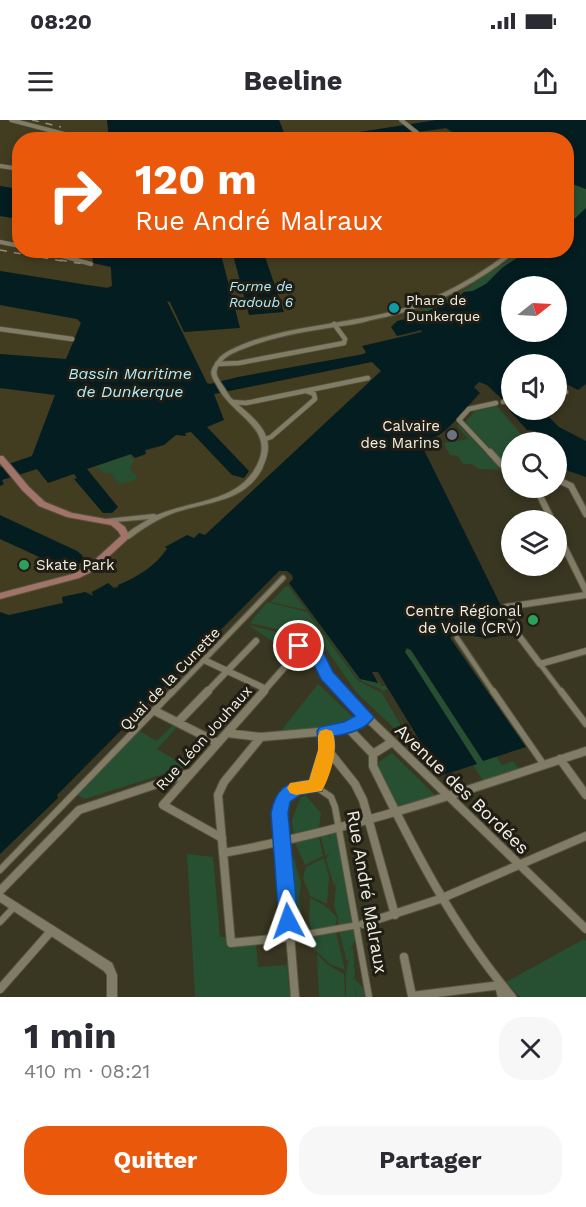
<!DOCTYPE html>
<html lang="fr">
<head>
<meta charset="utf-8">
<style>
	:root { --surface:#fff; --page:#f7f7f7; --text:#2b2b33; --muted:#7c7c81; --accent:#ea580c }
	body { margin:0; font-family:"Work Sans",sans-serif; background:var(--page); color:var(--text); height:100vh; display:flex; flex-direction:column; font-size:22px; white-space:nowrap }
	* { box-sizing:border-box; margin:0 }
	p { font-size:20px; color:var(--muted) }
	.icon { flex:none; width:33px; height:33px; fill:none; stroke:currentColor; stroke-width:2; stroke-linecap:round; stroke-linejoin:round }
	.map { position:relative; height:877px; overflow:hidden }
	.sheet { display:flex; flex-direction:column; background:var(--surface); flex:1 }
	.sheet>* { flex:none }
	.top-card { position:absolute; left:12px; top:12px; width:562px; height:126px; border-radius:24px; box-shadow:0 3px 9px #0003; background:#ea580c; color:#fff; overflow:hidden }
	.needle { width:39px; rotate:72deg }
	.controls { position:absolute; left:501px; top:156px; display:grid; gap:12px }
	.controls a { display:grid; place-items:center; width:66px; height:66px; border-radius:50%; background:var(--surface); box-shadow:0 3px 9px #0003; font-size:30px }
	.pin { position:absolute; display:grid; place-items:center; width:51px; height:51px; color:#fff; margin:-26px; border:3px solid #fff; border-radius:50%; box-shadow:0 2px 6px #0007 }
	.me { position:absolute; width:66px; margin:-33px; rotate:356deg; stroke-linejoin:round; filter:drop-shadow(0 0 4px #0008) }
	.turn { display:flex; align-items:center; gap:21px; height:126px; padding:0 24px; font-size:27px }
	.turn .icon { width:78px; height:78px; stroke-width:2.5 }
	.turn b { display:block; font-size:42px; line-height:51px }
	.round { display:grid; place-items:center; flex:none; width:63px; height:63px; border-radius:24px; background:var(--page) }
	.summary { display:flex; align-items:center; justify-content:space-between; height:102px; padding:0 24px }
	h1 { font-size:36px; font-weight:700; line-height:45px }
	.action { display:flex; gap:12px; margin-top:auto; padding:12px 24px }
	.action a { flex:1; height:69px; border-radius:24px; background:var(--accent); color:#fff; font-size:24px; font-weight:700; line-height:69px; text-align:center }
	.action a+a { background:var(--page); color:var(--text) }
	.status { display:flex; justify-content:space-between; align-items:center; height:42px; padding:0 30px; background:var(--surface); direction:ltr }
	.status svg { height:16px; fill:currentColor }
	header { display:flex; justify-content:space-between; align-items:center; height:78px; padding:0 24px; background:var(--surface); font-size:27px; font-weight:700 }
	.map>svg:first-child { display:block }
	.built { fill:#423d21 }
	.green { fill:#275032 }
	.water { fill:#041d21; fill-rule:evenodd }
	.lines { fill:none; stroke-linecap:round; stroke-linejoin:round }
	.pedestrian-far1-casing { stroke:#575341; stroke-width:7 }
	.pedestrian-casing { stroke:#575341; stroke-width:8 }
	.minor-far3-casing { stroke:#575341; stroke-width:5 }
	.minor-far2-casing { stroke:#575341; stroke-width:6 }
	.minor-far1-casing { stroke:#575341; stroke-width:8 }
	.minor-casing { stroke:#575341; stroke-width:10 }
	.tertiary-casing { stroke:#575341; stroke-width:2 }
	.secondary-casing { stroke:#575341; stroke-width:2 }
	.pedestrian-far1 { stroke:#807c65; stroke-width:4.5 }
	.pedestrian { stroke:#807c65; stroke-width:6 }
	.minor-far3 { stroke:#807c65; stroke-width:4 }
	.minor-far2 { stroke:#807c65; stroke-width:4.5 }
	.minor-far1 { stroke:#807c65; stroke-width:6 }
	.minor { stroke:#807c65; stroke-width:8 }
	.tertiary { fill:#807c65; fill-rule:evenodd }
	.secondary { fill:#a27368; fill-rule:evenodd }
	.rail { stroke:#918e7e; stroke-width:1.5; stroke-dasharray:7 7; stroke-linecap:butt }
	.route { fill:#1a73e8; stroke:#114b97; stroke-width:1.5 }
	.slow { fill:#f59e0b }
	.culture-dot { fill:#0f9aa8; stroke:#1f1d14; stroke-width:2 }
	.worship-dot { fill:#6b7280; stroke:#1f1d14; stroke-width:2 }
	.leisure-dot { fill:#2e9e5b; stroke:#1f1d14; stroke-width:2 }
	.labels { text-anchor:middle; stroke-width:6; stroke-linejoin:round; paint-order:stroke }
	.far-water-label { font-size:14px; font-style:italic; fill:#b0effa; stroke:#1f1d14 }
	.far-poi-label { font-size:14px; fill:#f0eee2; stroke:#1f1d14; text-anchor:start }
	.poi-label { font-size:15px; fill:#f0eee2; stroke:#1f1d14; text-anchor:end }
	.street-label { font-size:15px; fill:#f0eee2; stroke:#1f1d14 }
	.water-label { font-size:16px; font-style:italic; fill:#b0effa; stroke:#1f1d14 }
	.near-street-label { font-size:18px; fill:#f0eee2; stroke:#1f1d14 }
</style>
</head>
<body>
<div class="status"><b>08:20</b><svg viewBox="0 0 49 12"><path d="M0 12V9h3v3zM5 12V6h3v6zM10 12V3h3v9zM15 12V0h3v12zM26 1h20v11H26zM47 4h2v5h-2z"/></svg></div>
<header><svg class="icon" aria-label="menu" viewBox="0 0 24 24"><path d="M4 6h16M4 12h16M4 18h16"/></svg>Beeline<svg class="icon" aria-label="share" viewBox="0 0 24 24"><path d="M12 15V3M7 8l5-5 5 5M5 13v7h14v-7"/></svg></header>
<div class="map">
<svg width="586" height="877" viewBox="0 0 586 877">
	<rect width="100%" height="100%" fill="#393621"/>
	<path class="built" d="M 0,0 L 107,0 L 109,19 L 20,20 L 19,69 L 0,66 Z
		M 279,0 L 436,0 L 438,1 L 309,19 L 290,20 L 285,15 Z
		M 446,8 L 462,19 L 368,20 L 443,9 Z
		M 0,96 L 19,99 L 20,130 L 92,131 L 93,143 L 110,147 L 112,167 L 80,165 L 0,151 Z
		M 220,131 L 527,131 L 457,179 L 414,197 L 402,200 L 397,216 L 423,212 L 363,226 L 366,233 L 361,234 L 368,242 L 374,242 L 381,250 L 380,253 L 205,415 L 167,428 L 157,443 L 119,466 L 62,477 L 63,482 L 8,496 L 0,492 L 0,366 L 4,364 L 1,360 L 37,349 L 144,332 L 164,325 L 170,317 L 178,314 L 183,316 L 190,312 L 214,274 L 219,273 L 214,263 L 207,264 L 166,180 L 170,181 L 184,212 L 240,207 Z
		M 0,185 L 77,199 L 81,202 L 68,238 L 61,240 L 0,234 Z
		M 0,268 L 55,275 L 32,336 L 0,347 Z"/>
	<path class="green" d="M 567,62 L 586,69 L 586,88 L 568,106 L 567,98 L 572,94 L 569,92 L 575,91 L 567,84 Z
		M 522,131 L 527,131 L 502,148 L 486,164 L 472,171 L 464,172 L 457,179 L 427,192 L 422,188 L 462,172 Z
		M 497,286 L 521,314 L 514,318 L 517,322 L 512,322 L 511,347 L 502,341 L 465,302 L 475,291 Z
		M 456,305 L 459,305 L 500,348 L 511,352 L 511,356 L 506,356 L 501,350 L 479,349 L 472,344 L 463,344 L 458,336 L 450,335 L 444,323 L 468,319 Z
		M 129,335 L 134,341 L 130,348 L 138,359 L 119,364 L 110,352 L 103,354 L 99,348 L 94,347 Z
		M 289,463 L 378,563 L 375,557 L 382,566 L 385,566 L 387,569 L 384,571 L 420,630 L 424,631 L 433,644 C 407,630 402,591 383,571 C 376,565 365,565 358,558 Z
		M 285,467 L 289,467 L 306,490 L 271,482 Z
		M 267,482 L 307,492 L 358,561 L 382,573 L 413,626 L 357,573 L 321,522 L 306,516 L 250,503 Z
		M 248,505 L 297,517 L 298,517 L 284,529 Z
		M 409,528 L 468,618 L 482,615 L 502,645 L 513,641 L 519,649 L 483,661 L 473,645 L 464,648 L 405,532 Z
		M 318,564 L 354,598 L 341,606 L 280,612 Z
		M 173,605 L 177,607 L 157,629 L 181,643 L 182,641 L 188,644 L 186,647 L 85,679 L 77,675 L 139,611 L 157,621 Z
		M 392,633 L 435,675 L 398,687 L 377,643 Z
		M 306,676 L 321,693 L 318,714 L 294,719 L 292,700 L 300,678 L 299,687 L 301,677 Z
		M 336,713 L 352,805 L 338,807 L 338,798 L 334,786 L 337,755 L 335,768 L 326,740 L 330,731 L 326,737 L 321,717 L 329,715 L 331,724 L 330,715 Z
		M 319,717 L 323,736 L 305,745 L 295,723 Z
		M 187,734 L 213,737 L 220,817 L 226,817 L 227,825 L 256,825 L 258,847 L 287,845 L 290,877 L 195,877 Z
		M 294,738 L 301,763 L 299,778 L 302,791 L 294,796 L 289,740 Z
		M 324,738 L 329,757 L 327,784 L 310,776 L 303,758 L 306,747 Z
		M 310,778 C 321,783 329,787 337,798 L 335,807 L 312,811 L 309,802 Z
		M 353,809 L 355,820 L 349,833 L 353,827 L 355,857 L 353,857 L 364,869 L 365,877 L 357,877 L 354,861 L 356,877 L 346,877 L 346,853 L 349,838 L 347,842 L 339,811 Z
		M 336,812 L 345,850 L 330,844 L 313,828 L 313,815 Z
		M 584,819 L 586,821 L 586,877 L 520,877 L 506,862 Z
		M 317,834 L 328,845 L 344,854 L 345,877 L 319,877 Z"/>
	<path class="water" d="M 107,0 L 279,0 L 285,15 L 290,19 L 109,19 Z
		M 436,0 L 586,0 L 586,69 L 567,62 L 567,20 L 462,19 L 446,8 L 368,19 L 309,20 Z
		M 0,66 L 19,69 L 19,99 L 0,96 Z
		M 586,88 L 586,264 L 578,270 L 557,259 L 557,250 L 559,247 L 557,247 L 556,244 L 512,244 L 511,250 L 506,251 L 511,255 L 511,279 L 504,281 L 487,265 L 479,262 L 474,267 L 480,273 C 469,284 448,313 433,318 L 434,320 L 424,319 L 420,322 L 515,514 L 486,518 L 454,513 L 450,518 L 526,627 L 483,641 L 411,530 L 406,528 L 405,532 L 412,542 L 477,644 L 443,655 L 437,649 L 378,552 L 372,552 L 378,563 L 360,559 L 289,463 L 293,459 L 292,455 L 287,451 L 279,451 L 57,675 L 58,678 L 0,734 L 0,492 L 9,495 L 63,483 L 62,477 L 85,472 L 93,476 L 92,472 L 108,463 L 114,468 L 118,467 L 118,465 C 138,457 155,446 167,429 L 165,427 L 187,415 L 194,418 L 199,413 L 205,415 L 381,251 L 372,242 L 214,274 L 224,300 L 207,307 L 249,351 L 244,358 L 232,355 L 191,312 L 185,313 L 186,316 L 176,315 L 164,325 L 145,330 L 146,334 L 135,338 L 131,334 L 87,349 L 118,387 L 112,393 L 103,393 L 74,359 L 77,358 L 74,354 L 48,363 L 37,349 L 2,360 L 4,364 L 0,366 L 0,347 L 32,336 L 55,275 L 0,268 L 0,234 L 66,239 L 81,203 L 77,199 L 0,185 L 0,151 L 107,168 L 112,166 L 111,147 L 93,143 L 92,131 L 220,131 L 240,208 L 184,212 L 170,182 L 167,181 L 207,263 L 210,264 L 238,257 L 364,234 L 366,232 L 362,226 L 422,212 L 421,210 L 397,216 L 391,207 L 397,201 L 414,197 L 456,179 L 464,172 L 473,171 L 486,164 L 502,148 L 527,131 L 567,130 L 567,106 ZM 512,166 L 556,166 L 556,212 L 512,212 Z
		M 232,131 L 263,131 L 284,192 L 249,195 Z
		M 511,281 L 512,290 L 542,290 L 559,307 L 586,321 L 586,357 L 557,347 L 556,322 L 536,322 L 544,319 L 535,311 L 527,310 L 509,290 L 511,289 L 505,282 Z
		M 0,395 L 77,431 L 82,435 L 84,440 L 74,448 L 63,448 L 0,419 Z"/>
	<g class="lines">
		<g class="pedestrian-far1-casing">
			<path id="pedestrian-far1" d="M 457,518 L 494,573
				M 540,544 L 562,573
				M 172,573 L 283,458"/>
		</g>
		<g class="pedestrian-casing">
			<path id="pedestrian" d="M 493,571 L 544,645
				M 561,571 L 586,604
				M 316,667 L 331,677 L 335,687 L 369,877
				M 0,750 L 173,571
				M 0,802 L 15,786
				M 290,817 L 358,805"/>
		</g>
		<g class="minor-far3-casing">
			<path id="minor-far3" d="M 11,0 L 87,20
				M 401,0 L 426,20
				M 0,46 L 20,49
				M 0,122 L 20,126
				M 41,130 L 91,144"/>
		</g>
		<g class="minor-far2-casing">
			<path id="minor-far2" d="M 0,209 L 72,219
				M 217,244 L 239,243 L 344,223 L 345,219 L 334,204
				M 556,272 L 566,272
				M 232,282 L 246,283 L 368,258
				M 503,282 L 512,280
				M 263,320 L 271,317 L 315,279 L 314,274 L 306,271
				M 491,334 L 459,300 L 469,289 L 496,283"/>
		</g>
		<g class="minor-far1-casing">
			<path id="minor-far1" d="M 490,332 L 501,344 L 512,350
				M 556,359 L 571,366 L 586,394
				M 536,368 L 552,400
				M 556,410 L 586,471
				M 586,475 L 506,487 L 519,516 L 540,544 L 586,531
				M 204,540 L 266,569
				M 291,541 L 307,538 L 320,546
				M 206,573 L 256,521
				M 262,573 L 290,541 L 298,527 L 308,524 L 313,527 L 321,547 L 342,573"/>
		</g>
		<g class="minor-casing">
			<path id="minor" d="M 340,571 L 586,809
				M 155,591 L 218,623
				M 178,602 L 208,571
				M 348,608 L 373,634
				M 227,613 L 261,617 L 341,610 L 366,597
				M 261,617 L 224,662 L 218,675 L 231,823 L 290,817
				M 327,629 L 355,664 L 363,680 L 395,795
				M 373,634 L 373,646 C 413,728 453,807 512,877
				M 373,634 L 392,622
				M 560,639 L 586,675
				M 222,718 L 163,685 L 264,571
				M 223,733 C 348,711 466,671 586,631
				M 0,771 L 79,690 L 190,653
				M 363,804 L 440,779 L 586,716
				M 404,837 L 412,876 L 501,865
				M 499,866 L 502,877
				M 0,869 L 52,810
				M 295,877 L 280,689 C 285,671 298,665 316,667 L 327,630 L 325,611"/>
		</g>
		<g class="tertiary-casing">
			<path id="tertiary" d="M 512,130 L 518,130 C 486,157 448,179 407,191 C 393,196 378,198 364,202 C 352,205 339,206 328,208 C 301,212 274,217 248,227 C 240,230 231,233 224,239 C 222,241 217,247 217,250 C 215,255 219,259 221,263 C 225,268 227,273 231,278 C 245,292 268,305 268,327 C 268,335 265,342 262,349 C 245,382 207,382 176,392 C 159,398 143,408 129,419 L 126,419 L 122,417 L 134,408 L 149,399 L 103,403 L 102,401 L 106,399 L 154,394 L 157,395 C 192,380 240,383 258,343 C 272,312 242,299 226,279 C 222,275 219,269 216,264 C 211,256 209,252 215,244 C 215,243 220,237 220,237 C 228,230 239,226 249,222 C 291,207 338,204 382,194 C 430,184 473,160 512,130 Z
				M 0,772 L 112,843 L 117,855 L 117,877 L 107,877 L 107,855 L 104,851 L 0,782 Z"/>
		</g>
		<g class="secondary-casing">
			<path id="secondary" d="M 0,336 L 3,336 L 29,367 L 45,382 L 72,393 L 117,401 L 125,407 L 130,417 L 93,451 L 79,458 L 0,479 L 0,473 L 73,454 L 87,447 L 121,416 L 118,411 L 111,405 L 67,397 L 39,386 L 23,371 L 0,343 Z"/>
		</g>
		<use href="#pedestrian-far1" class="pedestrian-far1"/>
		<use href="#pedestrian" class="pedestrian"/>
		<use href="#minor-far3" class="minor-far3"/>
		<use href="#minor-far2" class="minor-far2"/>
		<use href="#minor-far1" class="minor-far1"/>
		<use href="#minor" class="minor"/>
		<use href="#tertiary" class="tertiary"/>
		<use href="#secondary" class="secondary"/>
		<path class="rail" d="M 32,0 L 61,7
			M 0,130 L 68,142
			M 60,140 L 83,144"/>
	</g>
	<path class="route" d="M 307,518 L 318,522 L 333,552 L 374,597 C 366,610 348,614 334,616 L 335,628 L 322,671 L 300,675 L 290,682 L 288,693 L 298,801 L 295,807 L 288,809 L 282,807 L 279,801 L 271,693 C 276,669 285,662 309,660 L 319,628 L 317,611 L 320,607 L 344,602 L 355,596 L 321,559 L 307,530 L 294,530 L 292,526 L 294,522 Z"/>
	<path class="slow" d="M 326,609 L 332,611 C 340,627 330,656 322,671 L 296,675 L 290,673 L 287,668 L 290,663 L 309,660 L 318,630 L 318,616 L 320,611 Z"/>
	<circle class="culture-dot" cx="394" cy="188" r="6"/>
	<circle class="worship-dot" cx="452" cy="315" r="6"/>
	<g class="leisure-dot">
		<circle cx="24" cy="445" r="6"/>
		<circle cx="533" cy="500" r="6"/>
	</g>
	<g class="labels">
		<g class="far-water-label">
			<text x="261" y="171">Forme de<tspan x="261" dy="16">Radoub 6</tspan></text>
		</g>
		<g class="far-poi-label">
			<text x="406" y="185">Phare de<tspan x="406" dy="16">Dunkerque</tspan></text>
		</g>
		<g class="poi-label">
			<text x="440" y="311">Calvaire<tspan x="440" dy="17">des Marins</tspan></text>
			<text x="36" y="450" text-anchor="start">Skate Park</text>
			<text x="521" y="496">Centre Régional<tspan x="521" dy="17">de Voile (CRV)</tspan></text>
		</g>
		<g class="street-label">
			<text transform="translate(170 559) rotate(-46)" y="5">Quai de la Cunette</text>
			<text transform="translate(204 618) rotate(-48)" y="5">Rue Léon Jouhaux</text>
		</g>
		<g class="water-label">
			<text x="130" y="259">Bassin Maritime<tspan x="130" dy="18">de Dunkerque</tspan></text>
		</g>
		<g class="near-street-label">
			<text transform="translate(462 669) rotate(44)" y="6">Avenue des Bordées</text>
			<text transform="translate(367 772) rotate(80)" y="6">Rue André Malraux</text>
		</g>
	</g>
</svg>
<div class="controls">
<a><svg class="needle" viewBox="-14 -14 28 28"><path d="M0-13l5 13h-10z" fill="#e53935"/><path d="M0 13l5-13h-10z" fill="#7c7c81"/></svg></a>
<a><svg class="icon" aria-label="sound" viewBox="0 0 24 24"><path d="M4 9h4l5-4v14l-5-4H4zM17 9q2 3 0 6"/></svg></a>
<a><svg class="icon" aria-label="search" viewBox="0 0 24 24"><circle cx="10" cy="10" r="6"/><path d="M15 15l6 6"/></svg></a>
<a><svg class="icon" aria-label="layers" viewBox="0 0 24 24"><path d="M12 4l9 5-9 5-9-5zM3 14l9 5 9-5"/></svg></a>
</div>
<div class="pin" style="left:299px;top:526px;background:#d93025"><svg class="icon" aria-label="arrive" viewBox="0 0 24 24"><path d="M6 21V4h12l-3 4 3 4H6"/></svg></div>
<svg class="me" style="left:288px;top:801px" viewBox="-20 -20 40 40"><path d="M0-17L14 15 0 8-14 15z" fill="#1a73e8" stroke="#fff" stroke-width="4"/></svg>
<div class="top-card">
<div class="turn"><svg class="icon" aria-label="right" viewBox="0 0 24 24"><path d="M7 20v-9h11M14 6l5 5-5 5"/></svg><div><b>120 m</b>Rue André Malraux</div></div>
</div>
</div>
<section class="sheet">
<div class="summary"><div><h1>1 min</h1><p>410 m · 08:21</p></div><a class="round"><svg class="icon" aria-label="close" viewBox="0 0 24 24"><path d="M6 6l12 12M18 6L6 18"/></svg></a></div>
<div class="action"><a>Quitter</a><a>Partager</a></div>
</section>
</body>
</html>
